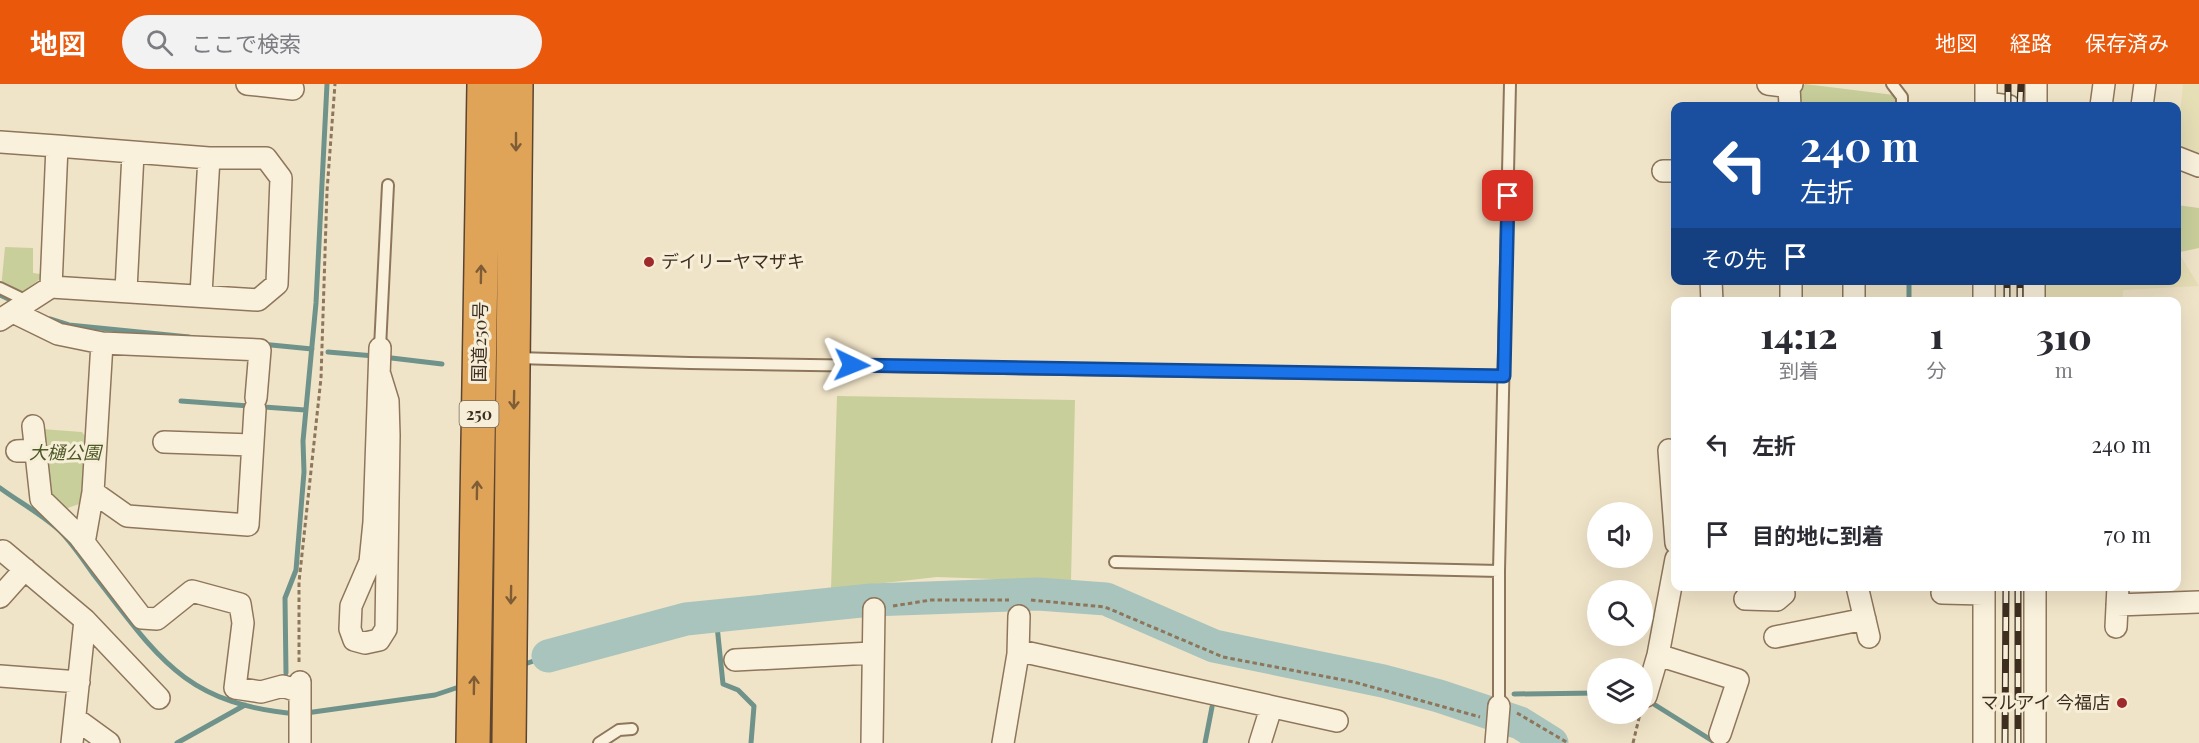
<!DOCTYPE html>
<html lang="ja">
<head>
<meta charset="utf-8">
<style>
	:root { --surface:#fff; --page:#f2f2f3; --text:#2b2b33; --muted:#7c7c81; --accent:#ea580c }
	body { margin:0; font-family:"Playfair Display","Noto Sans JP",serif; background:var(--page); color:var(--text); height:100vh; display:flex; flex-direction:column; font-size:22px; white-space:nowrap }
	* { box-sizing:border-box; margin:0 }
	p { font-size:20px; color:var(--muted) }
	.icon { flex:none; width:33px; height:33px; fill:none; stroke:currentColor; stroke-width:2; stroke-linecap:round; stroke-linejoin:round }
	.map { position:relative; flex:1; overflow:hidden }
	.panel { position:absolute; left:1671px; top:213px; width:510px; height:294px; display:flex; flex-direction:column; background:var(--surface); border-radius:12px; box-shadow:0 6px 24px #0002 }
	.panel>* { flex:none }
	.banner { position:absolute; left:1671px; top:18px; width:510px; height:183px; border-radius:12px; box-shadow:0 6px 24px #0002; background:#1a4fa0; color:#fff; overflow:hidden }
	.fabs { position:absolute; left:1587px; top:418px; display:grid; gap:12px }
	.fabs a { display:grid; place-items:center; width:66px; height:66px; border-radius:50%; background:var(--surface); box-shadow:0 6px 24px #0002; font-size:30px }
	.pin { position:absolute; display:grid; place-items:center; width:51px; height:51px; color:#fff; margin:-26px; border-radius:12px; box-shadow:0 3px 9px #0006 }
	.me { position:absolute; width:66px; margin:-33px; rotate:92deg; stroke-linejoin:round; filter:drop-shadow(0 0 4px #0008) }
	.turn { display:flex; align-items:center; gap:21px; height:126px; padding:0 30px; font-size:27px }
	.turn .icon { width:78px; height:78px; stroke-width:2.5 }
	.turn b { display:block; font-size:42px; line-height:51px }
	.then { display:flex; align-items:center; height:57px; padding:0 30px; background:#0003; gap:12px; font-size:22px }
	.eta { display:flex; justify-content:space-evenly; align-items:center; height:102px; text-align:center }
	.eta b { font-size:36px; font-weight:800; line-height:42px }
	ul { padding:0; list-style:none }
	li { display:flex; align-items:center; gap:18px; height:90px; padding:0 30px }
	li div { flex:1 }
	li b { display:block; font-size:22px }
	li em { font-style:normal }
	header { display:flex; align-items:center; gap:36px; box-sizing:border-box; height:84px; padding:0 30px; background:var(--accent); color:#fff }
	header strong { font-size:28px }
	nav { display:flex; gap:33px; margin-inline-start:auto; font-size:21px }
	.search { width:420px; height:54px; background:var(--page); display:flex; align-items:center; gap:15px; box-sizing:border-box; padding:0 21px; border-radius:33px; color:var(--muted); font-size:22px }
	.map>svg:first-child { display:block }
	.farmland { fill:#e6deb5 }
	.green { fill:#c9cf9b }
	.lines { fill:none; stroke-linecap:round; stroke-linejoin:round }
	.stream { stroke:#6f938a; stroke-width:5 }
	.river { stroke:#a9c4bc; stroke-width:33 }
	.lane-casing { stroke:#8d765c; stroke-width:14 }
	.street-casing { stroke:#8d765c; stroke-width:24 }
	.highway-casing { stroke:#5b4430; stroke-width:36 }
	.path { stroke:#8d765c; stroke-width:3; stroke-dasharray:4.5 3; stroke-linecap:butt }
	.lane { stroke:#faf1dc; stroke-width:10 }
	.street { stroke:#faf1dc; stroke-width:21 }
	.highway { stroke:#e0a458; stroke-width:33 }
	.rail-casing { stroke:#3d2e20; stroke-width:7 }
	.rail { stroke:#f7eed8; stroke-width:4.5; stroke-dasharray:14; stroke-linecap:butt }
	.oneway { stroke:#7e5d36 }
	.route-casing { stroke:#114b97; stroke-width:15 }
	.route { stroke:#1a73e8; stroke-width:10 }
	.poi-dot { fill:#9e2a2b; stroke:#f7eed8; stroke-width:2 }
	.labels { text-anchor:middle; stroke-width:6; stroke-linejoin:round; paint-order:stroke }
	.shield { fill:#f7eed8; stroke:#756857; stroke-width:1.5 }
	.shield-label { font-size:16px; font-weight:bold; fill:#3d2e20 }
	.poi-label { font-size:18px; fill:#3d2e20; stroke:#f7eed8; text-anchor:start }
	.street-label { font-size:18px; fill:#3d2e20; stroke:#f7eed8 }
	.park-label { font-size:18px; font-style:italic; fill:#4d5a26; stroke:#f7eed8 }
</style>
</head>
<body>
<header>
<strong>地図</strong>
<div class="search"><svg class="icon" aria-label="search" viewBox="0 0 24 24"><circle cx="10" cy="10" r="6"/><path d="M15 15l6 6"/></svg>ここで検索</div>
<nav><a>地図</a><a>経路</a><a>保存済み</a></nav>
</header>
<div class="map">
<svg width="2199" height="659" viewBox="0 0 2199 659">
	<rect width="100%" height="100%" fill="#f0e4c8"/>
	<path class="farmland" d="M 2183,0 L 2199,0 L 2199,69 L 2177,61 Z
		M 2177,166 L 2199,202 L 2123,206 L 2123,217 L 2043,218 L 2043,197 L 2176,196 Z"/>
	<path class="green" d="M 1805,0 L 1894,11 L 1899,22 L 1799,22 L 1798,6 Z
		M 2177,121 L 2199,124 L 2199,164 L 2180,168 L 2177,163 Z
		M 5,163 L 33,164 L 33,189 L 40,190 L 40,195 L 16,213 L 1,205 Z
		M 837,312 L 1075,316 L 1071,498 L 937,493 L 831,505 Z
		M 42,345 L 82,348 L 87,355 L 82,419 L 62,426 L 48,414 Z"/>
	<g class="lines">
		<path class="stream" d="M 1909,196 L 1909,218
			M 0,211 L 17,219
			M 50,235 L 69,241 L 189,253
			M 261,260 L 312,265
			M 328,268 L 374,272
			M 383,273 L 442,280
			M 181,317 L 305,326
			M 0,404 C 19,418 43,431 60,447 C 73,460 83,476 94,491 C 158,573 184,620 297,630
			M 716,532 L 723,600 L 738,606 L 754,622 L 751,659
			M 522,581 L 548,572
			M 286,589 L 285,514 L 296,486 L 304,388 L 303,357 L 316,219 L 327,0
			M 1514,610 L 1598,609
			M 1652,619 L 1716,659
			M 306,629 L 435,611 L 462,602
			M 177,659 L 245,621
			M 1205,659 L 1212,623"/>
		<path class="river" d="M 548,572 L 686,535 L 871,516 L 1038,510 L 1106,515 L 1214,562 L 1383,597 L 1439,612 L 1520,639 L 1552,659"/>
		<g class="lane-casing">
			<path id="lane" d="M 1892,0 L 1902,13 L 1902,22
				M 0,204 L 27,217
				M 380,264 L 388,101
				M 517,274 L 690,279 L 1504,292
				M 1115,478 L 1499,487
				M 1499,622 L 1499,487 L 1510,0
				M 599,659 L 619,646 L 632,645"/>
		</g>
		<g class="street-casing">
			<path id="street" d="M 247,0 L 293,5
				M 1768,0 L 1789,3
				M 1986,0 L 1986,22
				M 2036,0 L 2036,22
				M 1986,19 L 2009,22
				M 1790,22 L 1789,3 L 1792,0
				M 2101,22 L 2104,0
				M 2142,22 L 2145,0
				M 0,58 L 57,62 L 51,203 L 0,236
				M 2176,73 L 2199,82
				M 1663,87 L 1676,87
				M 1711,196 L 1712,218
				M 1854,196 L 1854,218
				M 2034,196 L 2034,218
				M 51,203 L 258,216 L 277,200 L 281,94 L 266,74 L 209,74 L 57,62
				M 126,206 L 133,70
				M 201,210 L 209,74
				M 1791,218 L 1791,196
				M 1984,218 L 1984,196
				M 13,228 L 58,250 L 102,259 L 260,266 L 256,314
				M 102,259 L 93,408 L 127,432 L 248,441 L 255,325
				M 380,291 L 388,317 L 389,351 L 386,545 L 379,556 L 365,559 L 354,556 L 350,545 L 351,522 L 370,478 L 374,438 L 380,264
				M 33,342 L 41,415 L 79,452 L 142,534 L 157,535 L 192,507 L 240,520 L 243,539 L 235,604 L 261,608 L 283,602 L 300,608
				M 164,358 L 252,361
				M 1669,366 L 1676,459
				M 17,367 L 35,366
				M 84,459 L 93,408
				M 3,467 L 85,536 L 159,614
				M 1857,502 L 1869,553
				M 1942,509 L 1984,510
				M 0,513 L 25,485
				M 1745,515 L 1777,516 L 1784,510 L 1783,502
				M 2117,521 L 2199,518
				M 2116,543 L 2118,502
				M 1775,553 L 1865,535
				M 1018,570 L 1019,532
				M 1658,571 L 1738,596 L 1720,650
				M 735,576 L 872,569
				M 0,592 L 79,598
				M 300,598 L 300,659
				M 1646,612 L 1658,571 L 1676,475
				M 76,635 L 109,659
				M 72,659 L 85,536
				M 872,659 L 874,525
				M 1003,659 L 1018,570 L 1025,568 L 1337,637
				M 1260,659 L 1271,624
				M 1496,659 L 1499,622
				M 1984,659 L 1984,502
				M 2035,659 L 2035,502"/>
		</g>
		<g class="highway-casing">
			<path id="highway" d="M 473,659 L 484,0
				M 509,659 L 516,0"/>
		</g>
		<path class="path" d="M 1031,516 L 1105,523 L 1223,573 L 1354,598 L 1480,633
			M 893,522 L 931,516 L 1009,516
			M 299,578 L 299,498 L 321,294 L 327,107 L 335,0
			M 1517,629 L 1568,659
			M 1633,659 L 1640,630"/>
		<use href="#lane" class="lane"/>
		<use href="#street" class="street"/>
		<use href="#highway" class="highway"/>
		<g class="rail-casing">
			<path id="rail" d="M 2008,22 L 2008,0
				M 2020,22 L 2021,0
				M 2007,218 L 2007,196
				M 2020,218 L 2020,196
				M 2005,659 L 2006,502
				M 2018,659 L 2018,502"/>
		</g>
		<use href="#rail" class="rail"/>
	</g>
	<defs><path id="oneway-shaft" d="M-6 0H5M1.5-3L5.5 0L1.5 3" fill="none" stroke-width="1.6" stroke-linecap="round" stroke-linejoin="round" transform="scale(1.5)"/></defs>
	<g class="oneway">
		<use href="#oneway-shaft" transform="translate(516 58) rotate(90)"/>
		<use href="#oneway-shaft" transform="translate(481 190) rotate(-89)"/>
		<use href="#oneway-shaft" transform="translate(514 316) rotate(91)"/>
		<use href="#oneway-shaft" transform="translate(477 406) rotate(-89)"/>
		<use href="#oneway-shaft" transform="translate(511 511) rotate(91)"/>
		<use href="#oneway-shaft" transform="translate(474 601) rotate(-89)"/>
	</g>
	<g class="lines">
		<g class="route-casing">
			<path id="route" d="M 852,281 L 1504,292 L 1508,112"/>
		</g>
		<use href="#route" class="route"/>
	</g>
	<g class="poi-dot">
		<circle cx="649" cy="178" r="6"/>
		<circle cx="2122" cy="619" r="6"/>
	</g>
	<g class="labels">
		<rect class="shield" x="459.5" y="317" width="39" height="26" rx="4.5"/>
		<g class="shield-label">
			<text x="479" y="336">250</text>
		</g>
		<g class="poi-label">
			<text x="661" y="184">デイリーヤマザキ</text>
			<text x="2110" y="625" text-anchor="end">マルアイ 今福店</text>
		</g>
		<g class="street-label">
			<text transform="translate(480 258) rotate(-89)" y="6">国道250号</text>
		</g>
		<g class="park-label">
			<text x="65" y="375">大樋公園</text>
		</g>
	</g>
</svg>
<div class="fabs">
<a><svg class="icon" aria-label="sound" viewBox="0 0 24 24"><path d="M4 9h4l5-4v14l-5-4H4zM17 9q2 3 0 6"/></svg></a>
<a><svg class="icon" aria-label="search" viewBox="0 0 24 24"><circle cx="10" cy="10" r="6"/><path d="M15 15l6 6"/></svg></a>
<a><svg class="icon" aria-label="layers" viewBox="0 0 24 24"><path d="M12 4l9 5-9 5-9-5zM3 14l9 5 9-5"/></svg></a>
</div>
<div class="pin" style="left:1508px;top:112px;background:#d93025"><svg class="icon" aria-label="arrive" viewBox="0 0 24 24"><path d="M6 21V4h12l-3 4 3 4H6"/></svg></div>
<svg class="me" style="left:852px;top:281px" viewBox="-20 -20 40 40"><path d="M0-17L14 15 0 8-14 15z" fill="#1a73e8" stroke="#fff" stroke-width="4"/></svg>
<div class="banner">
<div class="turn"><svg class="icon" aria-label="left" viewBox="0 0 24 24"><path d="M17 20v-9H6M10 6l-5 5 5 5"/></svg><div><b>240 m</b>左折</div></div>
<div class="then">その先<svg class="icon" aria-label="arrive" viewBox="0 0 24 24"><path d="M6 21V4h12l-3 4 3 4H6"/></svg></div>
</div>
<section class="panel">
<div class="eta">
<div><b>14:12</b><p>到着</p></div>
<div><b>1</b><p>分</p></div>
<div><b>310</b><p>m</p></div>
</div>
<ul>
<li><svg class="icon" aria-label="left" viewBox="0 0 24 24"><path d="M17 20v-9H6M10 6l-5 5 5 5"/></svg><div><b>左折</b></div><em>240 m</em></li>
<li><svg class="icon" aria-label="arrive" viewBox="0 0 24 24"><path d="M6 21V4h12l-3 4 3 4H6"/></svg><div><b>目的地に到着</b></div><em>70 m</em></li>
</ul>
</section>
</div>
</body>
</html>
